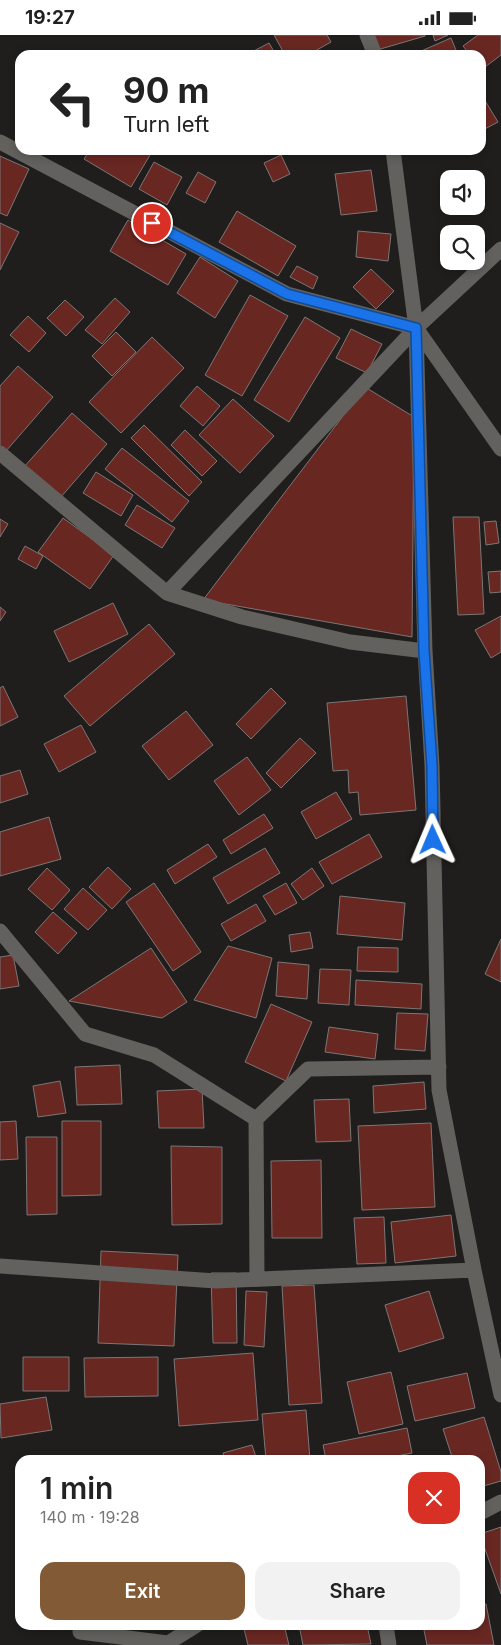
<!DOCTYPE html>
<html lang="en">
<head>
<meta charset="utf-8">
<style>
	:root { --surface:#fff; --page:#f2f2f2; --text:#222; --muted:#767676; --accent:#835a36 }
	body { margin:0; font-family:Inter,sans-serif; background:var(--page); color:var(--text); height:100vh; display:flex; flex-direction:column; font-size:19px; white-space:nowrap }
	* { box-sizing:border-box; margin:0 }
	p { font-size:16px; color:var(--muted) }
	.icon { flex:none; width:28px; height:28px; fill:none; stroke:currentColor; stroke-width:2; stroke-linecap:round; stroke-linejoin:round }
	.map { position:relative; flex:1; overflow:hidden }
	.sheet { position:absolute; left:15px; top:1420px; width:470px; height:175px; display:flex; flex-direction:column; background:var(--surface); border-radius:15px; box-shadow:0 2px 8px #0003 }
	.sheet>* { flex:none }
	.guide { position:absolute; left:15px; top:15px; width:471px; height:105px; border-radius:15px; box-shadow:0 2px 8px #0003; background:#fff; color:var(--text); overflow:hidden }
	.controls { position:absolute; left:440px; top:135px; display:grid; gap:10px }
	.controls a { display:grid; place-items:center; width:45px; height:45px; border-radius:10px; background:var(--surface); box-shadow:0 2px 8px #0003; font-size:25px }
	.pin { position:absolute; display:grid; place-items:center; width:42px; height:42px; color:#fff; margin:-21px; border:2px solid #fff; border-radius:50%; box-shadow:0 1px 5px #0007 }
	.me { position:absolute; width:55px; margin:-28px; rotate:359deg; stroke-linejoin:round; filter:drop-shadow(0 0 4px #0008) }
	.turn { display:flex; align-items:center; gap:18px; height:105px; padding:0 25px; font-size:22px }
	.turn .icon { width:65px; height:65px; stroke-width:2.5 }
	.turn b { display:block; font-size:35px; line-height:42px }
	.round { display:grid; place-items:center; flex:none; width:52px; height:52px; border-radius:15px; background:var(--page) }
	.overview { display:flex; align-items:center; justify-content:space-between; height:85px; padding:0 25px }
	h1 { font-size:30px; font-weight:600; line-height:38px }
	.primary-button { display:flex; gap:10px; margin-top:auto; padding:10px 25px }
	.primary-button a { flex:1; height:58px; border-radius:15px; background:var(--accent); color:#fff; font-size:20px; font-weight:600; line-height:58px; text-align:center }
	.primary-button a+a { background:var(--page); color:var(--text) }
	.status { display:flex; justify-content:space-between; align-items:center; height:35px; padding:0 25px; background:var(--surface); direction:ltr }
	.status svg { height:14px; fill:currentColor }
	.map>svg:first-child { display:block }
	.building { fill:#692722; stroke:#7b7777 }
	.lines { fill:none; stroke-linecap:round; stroke-linejoin:round }
	.minor { stroke:#62615e; stroke-width:15 }
	.route-casing { stroke:#114b97; stroke-width:12 }
	.route { stroke:#1a73e8; stroke-width:9 }
</style>
</head>
<body>
<div class="status"><b>19:27</b><svg viewBox="0 0 49 12"><path d="M0 12V9h3v3zM5 12V6h3v6zM10 12V3h3v9zM15 12V0h3v12zM26 1h20v11H26zM47 4h2v5h-2z"/></svg></div>
<div class="map">
<svg width="501" height="1610" viewBox="0 0 501 1610">
	<rect width="100%" height="100%" fill="#1f1e1c"/>
	<path class="building" d="M 274,0 L 327,0 L 331,7 L 308,20 L 285,20 Z
		M 374,0 L 425,0 L 425,1 L 377,15 Z
		M 433,0 L 448,0 L 435,6 Z
		M 478,0 L 501,0 L 501,20 L 481,35 L 481,20 L 470,20 L 463,11 Z
		M 451,3 L 458,20 L 412,20 Z
		M 269,8 L 276,20 L 246,20 Z
		M 481,59 L 498,87 L 481,96 Z
		M 90,115 L 153,115 L 131,152 L 84,124 Z
		M 281,120 L 290,139 L 273,147 L 264,128 Z
		M 0,121 L 29,134 L 7,181 L 0,178 Z
		M 154,127 L 182,142 L 167,170 L 139,154 Z
		M 371,135 L 377,176 L 341,180 L 335,139 Z
		M 198,137 L 216,147 L 205,168 L 186,158 Z
		M 237,176 L 296,211 L 278,241 L 219,207 Z
		M 128,185 L 186,219 L 168,250 L 110,216 Z
		M 0,188 L 19,197 L 0,235 Z
		M 358,196 L 391,199 L 388,226 L 356,222 Z
		M 200,222 L 238,246 L 215,283 L 177,258 Z
		M 297,231 L 318,242 L 313,254 L 290,242 Z
		M 371,234 L 394,256 L 376,274 L 353,252 Z
		M 250,260 L 288,281 L 242,361 L 205,340 Z
		M 115,263 L 130,277 L 102,309 L 85,295 Z
		M 65,265 L 84,282 L 66,301 L 47,283 Z
		M 28,281 L 46,298 L 29,317 L 10,300 Z
		M 305,282 L 340,303 L 289,387 L 254,365 Z
		M 351,294 L 382,309 L 367,338 L 336,323 Z
		M 116,297 L 136,317 L 112,341 L 92,321 Z
		M 152,302 L 184,333 L 121,398 L 89,367 Z
		M 18,331 L 53,362 L 6,416 L 0,411 L 0,351 Z
		M 197,351 L 220,371 L 203,391 L 180,371 Z
		M 365,352 L 414,382 L 412,602 L 203,565 Z
		M 233,364 L 274,401 L 240,438 L 199,400 Z
		M 72,378 L 107,409 L 60,463 L 24,432 Z
		M 144,390 L 202,447 L 189,461 L 131,403 Z
		M 185,395 L 217,426 L 202,441 L 171,410 Z
		M 122,413 L 189,466 L 172,487 L 105,434 Z
		M 96,437 L 133,460 L 121,481 L 83,458 Z
		M 137,470 L 175,493 L 162,513 L 125,490 Z
		M 453,482 L 479,482 L 484,579 L 458,580 Z
		M 63,483 L 114,520 L 90,554 L 38,517 Z
		M 0,484 L 8,489 L 0,502 Z
		M 496,486 L 499,508 L 486,510 L 484,487 Z
		M 25,511 L 43,521 L 36,534 L 18,524 Z
		M 501,536 L 501,557 L 490,558 L 488,537 Z
		M 113,568 L 128,599 L 69,627 L 54,596 Z
		M 0,572 L 6,577 L 0,586 Z
		M 501,581 L 501,617 L 491,623 L 475,595 Z
		M 149,589 L 175,619 L 90,691 L 64,661 Z
		M 3,651 L 18,682 L 0,691 L 0,653 Z
		M 271,653 L 286,668 L 251,704 L 236,689 Z
		M 406,661 L 416,775 L 360,780 L 358,757 L 349,758 L 348,735 L 333,736 L 327,668 Z
		M 186,676 L 213,710 L 169,745 L 142,711 Z
		M 81,690 L 96,717 L 59,737 L 44,709 Z
		M 300,703 L 316,718 L 281,753 L 266,738 Z
		M 247,722 L 271,755 L 239,780 L 214,746 Z
		M 20,735 L 28,759 L 0,768 L 0,741 Z
		M 336,757 L 352,784 L 316,804 L 301,777 Z
		M 264,779 L 273,793 L 231,819 L 223,805 Z
		M 49,782 L 61,824 L 0,841 L 0,797 Z
		M 369,799 L 382,822 L 332,849 L 319,827 Z
		M 208,809 L 217,822 L 175,849 L 167,835 Z
		M 265,813 L 280,838 L 228,869 L 213,843 Z
		M 108,832 L 131,854 L 112,874 L 89,852 Z
		M 47,833 L 70,855 L 52,875 L 28,854 Z
		M 312,833 L 324,851 L 303,865 L 291,849 Z
		M 154,848 L 201,917 L 173,936 L 126,867 Z
		M 286,848 L 297,868 L 275,880 L 263,861 Z
		M 83,853 L 107,875 L 88,895 L 64,874 Z
		M 340,861 L 405,868 L 402,905 L 337,899 Z
		M 256,869 L 266,886 L 231,906 L 221,889 Z
		M 53,877 L 77,898 L 58,919 L 35,897 Z
		M 310,897 L 313,913 L 291,917 L 289,900 Z
		M 501,904 L 501,947 L 485,939 Z
		M 228,911 L 272,923 L 256,983 L 194,965 Z
		M 358,912 L 398,913 L 398,937 L 357,936 Z
		M 151,913 L 187,967 L 162,983 L 69,966 Z
		M 13,920 L 19,951 L 0,954 L 0,922 Z
		M 278,927 L 309,930 L 307,964 L 276,961 Z
		M 320,934 L 351,935 L 349,970 L 318,968 Z
		M 356,945 L 422,949 L 421,974 L 355,970 Z
		M 271,969 L 312,987 L 286,1046 L 245,1027 Z
		M 397,978 L 428,979 L 425,1016 L 395,1014 Z
		M 329,992 L 378,999 L 375,1024 L 325,1017 Z
		M 120,1030 L 122,1069 L 77,1070 L 75,1032 Z
		M 60,1046 L 66,1078 L 38,1082 L 33,1051 Z
		M 424,1047 L 426,1074 L 374,1078 L 373,1051 Z
		M 202,1054 L 204,1093 L 159,1093 L 157,1056 Z
		M 349,1064 L 351,1106 L 316,1107 L 314,1065 Z
		M 16,1086 L 18,1124 L 0,1125 L 0,1087 Z
		M 62,1086 L 101,1086 L 101,1160 L 62,1161 Z
		M 431,1088 L 435,1172 L 362,1175 L 358,1091 Z
		M 26,1102 L 57,1102 L 57,1179 L 27,1180 Z
		M 171,1111 L 222,1112 L 222,1189 L 172,1190 Z
		M 321,1125 L 322,1203 L 272,1203 L 271,1126 Z
		M 451,1180 L 456,1221 L 395,1228 L 391,1187 Z
		M 384,1182 L 386,1228 L 357,1229 L 354,1183 Z
		M 101,1216 L 178,1220 L 174,1311 L 98,1308 Z
		M 211,1238 L 236,1238 L 237,1308 L 213,1308 Z
		M 314,1250 L 322,1368 L 289,1370 L 282,1251 Z
		M 246,1256 L 267,1257 L 264,1312 L 244,1310 Z
		M 429,1256 L 444,1303 L 399,1317 L 385,1270 Z
		M 253,1318 L 258,1385 L 179,1391 L 174,1324 Z
		M 23,1322 L 69,1322 L 69,1356 L 23,1356 Z
		M 158,1322 L 158,1361 L 85,1362 L 84,1323 Z
		M 391,1337 L 403,1389 L 359,1399 L 347,1347 Z
		M 467,1338 L 475,1373 L 415,1386 L 407,1351 Z
		M 46,1362 L 52,1395 L 1,1403 L 0,1369 Z
		M 306,1375 L 310,1425 L 266,1425 L 262,1379 Z
		M 484,1382 L 501,1437 L 501,1446 L 480,1452 L 480,1425 L 453,1425 L 443,1394 Z
		M 407,1393 L 412,1418 L 377,1425 L 326,1425 L 323,1410 Z
		M 252,1410 L 257,1425 L 225,1425 L 223,1418 Z
		M 501,1492 L 501,1559 L 480,1500 L 480,1499 Z
		M 486,1569 L 494,1610 L 427,1610 L 423,1590 L 480,1590 L 480,1570 Z
		M 243,1590 L 284,1590 L 289,1610 L 248,1610 Z
		M 299,1590 L 367,1590 L 371,1609 L 303,1610 Z"/>
	<g class="lines">
		<path class="minor" d="M 367,0 L 375,20
			M 0,107 L 287,259 L 416,293 L 501,414
			M 393,115 L 416,293 L 425,616 L 432,730 L 439,1055 L 474,1235 L 501,1360
			M 0,418 L 167,558 L 242,582 L 350,607 L 425,616
			M 167,558 L 416,293 L 501,214
			M 0,896 L 85,999 L 154,1020 L 256,1084
			M 0,1231 L 216,1246 L 474,1235
			M 257,1244 L 256,1084 L 308,1034 L 439,1032
			M 480,1478 L 501,1467
			M 386,1590 L 389,1610
			M 80,1597 L 168,1608 L 197,1590"/>
	</g>
	<g class="lines">
		<g class="route-casing">
			<path id="route" d="M 152,188 L 287,259 L 416,293 L 424,616 L 432,730 L 433,805"/>
		</g>
		<use href="#route" class="route"/>
	</g>
</svg>
<div class="controls">
<a><svg class="icon" aria-label="sound" viewBox="0 0 24 24"><path d="M4 9h4l5-4v14l-5-4H4zM17 9q2 3 0 6"/></svg></a>
<a><svg class="icon" aria-label="search" viewBox="0 0 24 24"><circle cx="10" cy="10" r="6"/><path d="M15 15l6 6"/></svg></a>
</div>
<div class="pin" style="left:152px;top:188px;background:#d93025"><svg class="icon" aria-label="arrive" viewBox="0 0 24 24"><path d="M6 21V4h12l-3 4 3 4H6"/></svg></div>
<svg class="me" style="left:433px;top:805px" viewBox="-20 -20 40 40"><path d="M0-17L14 15 0 8-14 15z" fill="#1a73e8" stroke="#fff" stroke-width="4"/></svg>
<div class="guide">
<div class="turn"><svg class="icon" aria-label="left" viewBox="0 0 24 24"><path d="M17 20v-9H6M10 6l-5 5 5 5"/></svg><div><b>90 m</b>Turn left</div></div>
</div>
<section class="sheet">
<div class="overview"><div><h1>1 min</h1><p>140 m · 19:28</p></div><a class="round" style="background:#d93025;color:#fff"><svg class="icon" aria-label="close" viewBox="0 0 24 24"><path d="M6 6l12 12M18 6L6 18"/></svg></a></div>
<div class="primary-button"><a>Exit</a><a>Share</a></div>
</section>
</div>
</body>
</html>
